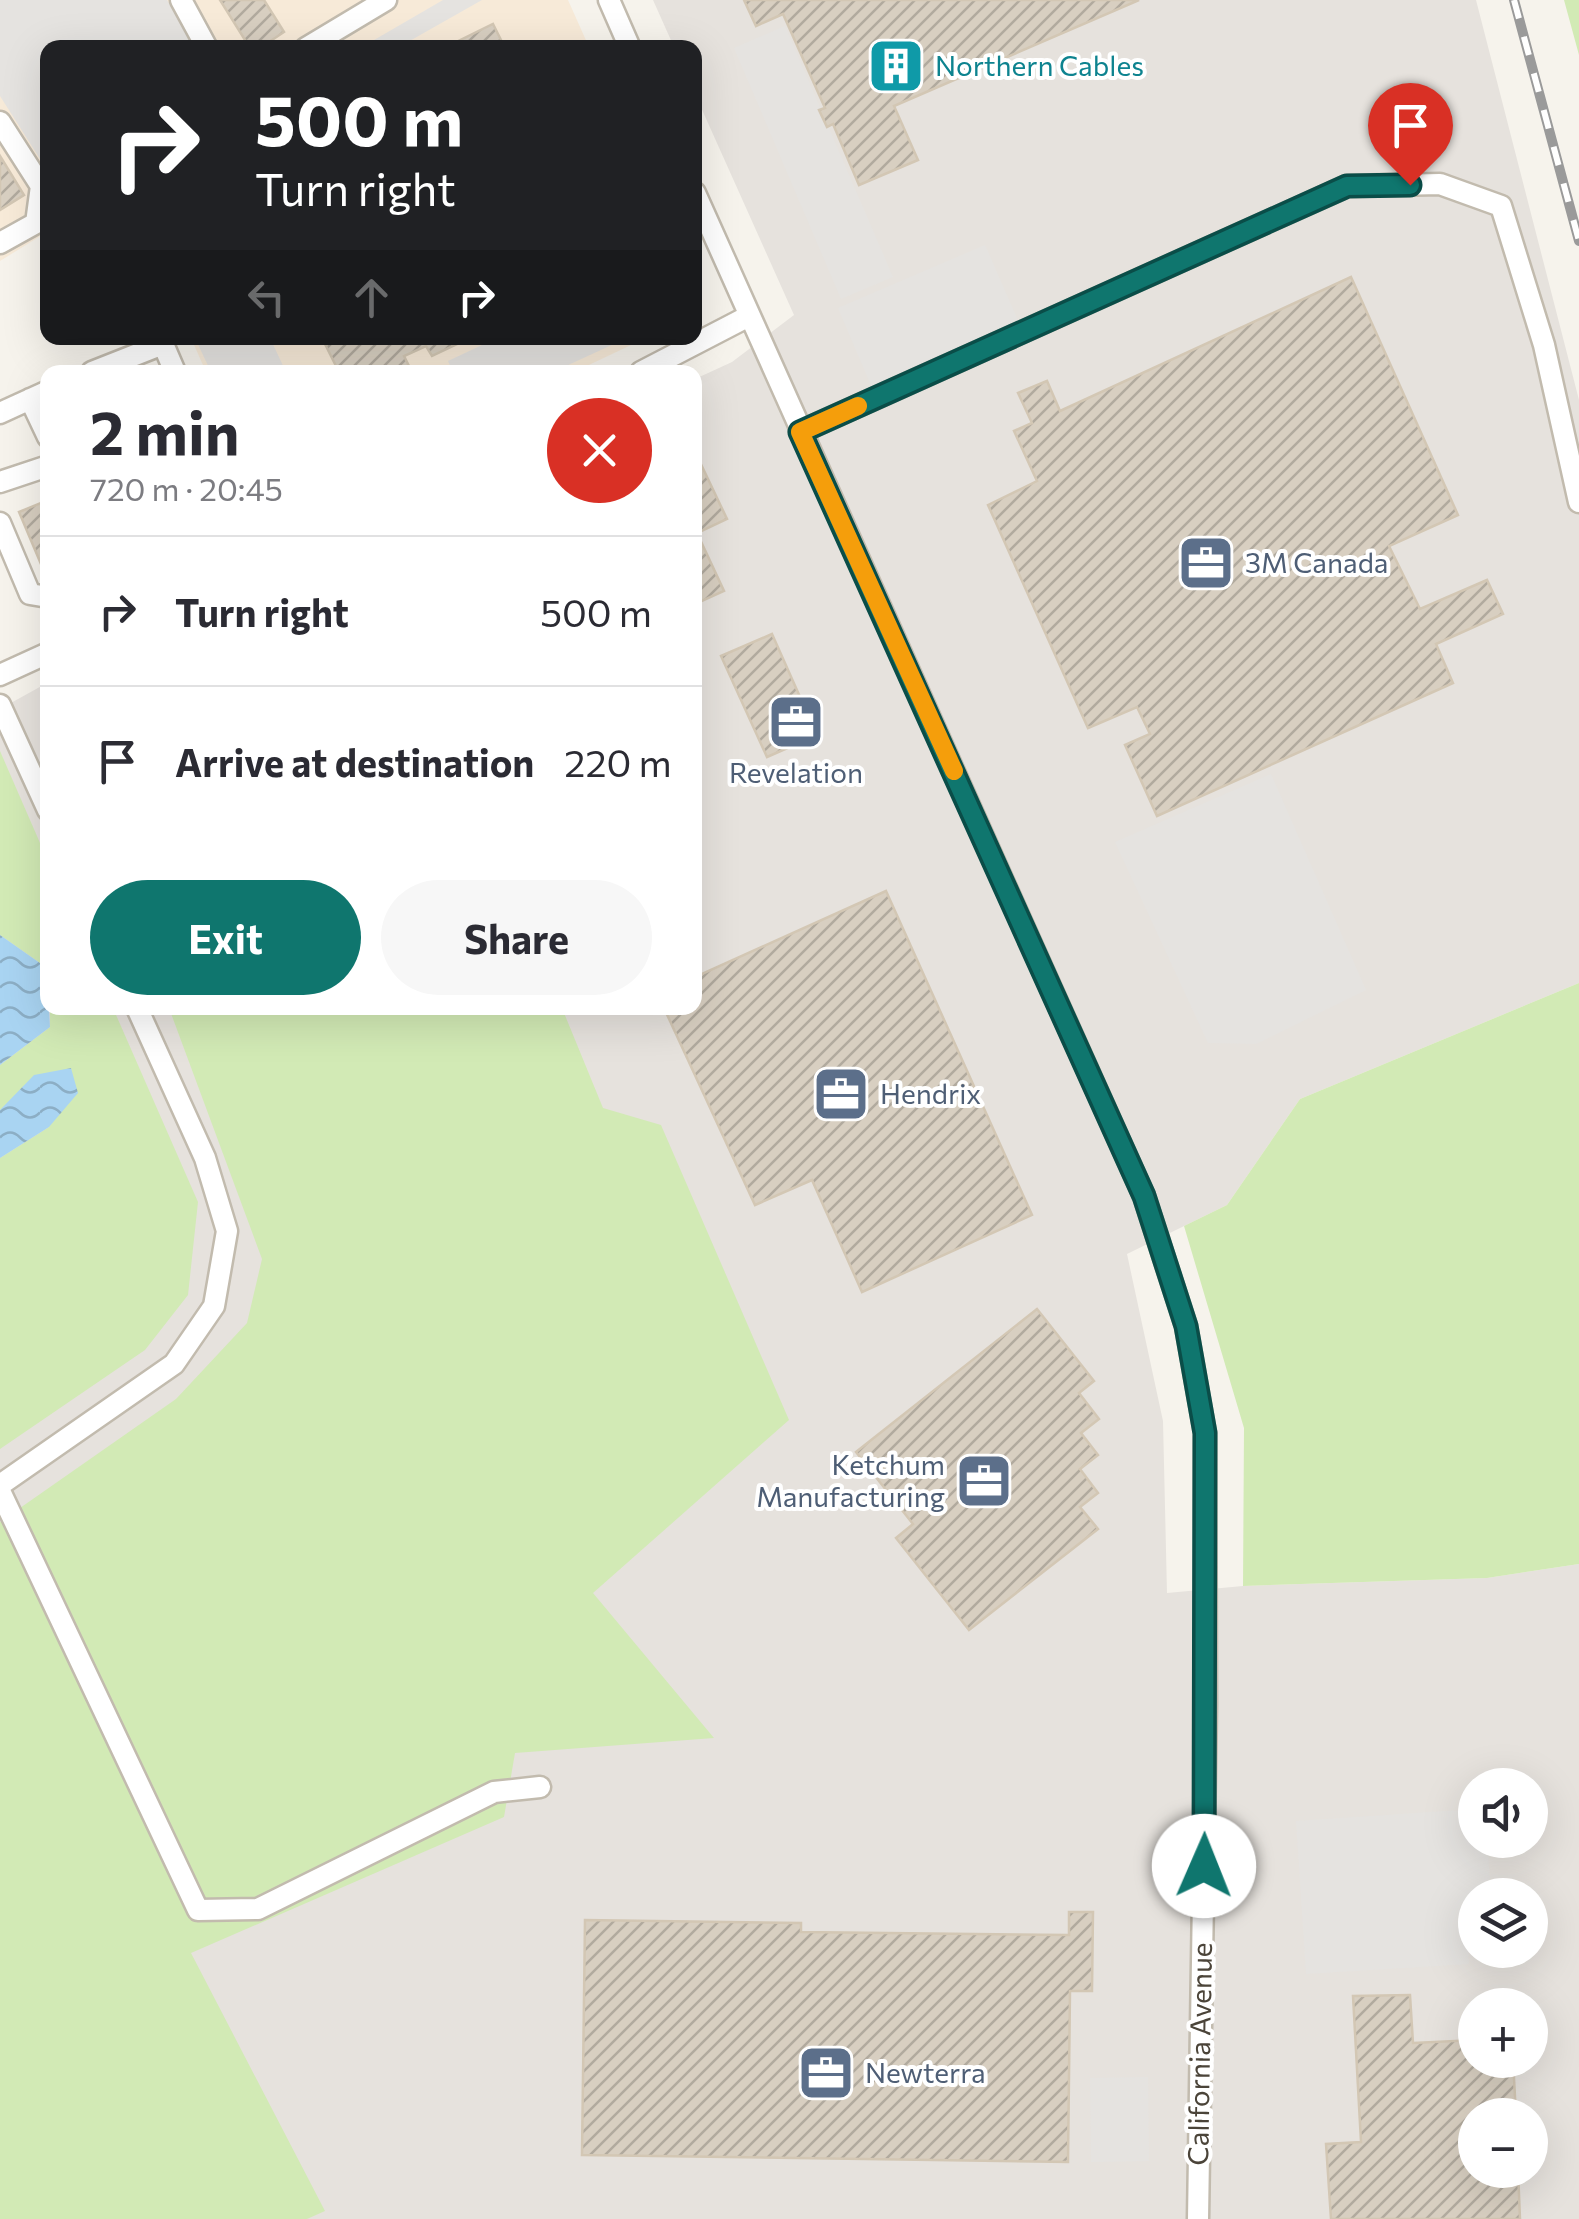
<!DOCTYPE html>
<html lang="en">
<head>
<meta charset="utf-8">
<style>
	:root { --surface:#fff; --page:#f7f7f7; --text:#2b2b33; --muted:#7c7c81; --line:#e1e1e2; --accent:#0f766e }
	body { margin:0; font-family:Commissioner,sans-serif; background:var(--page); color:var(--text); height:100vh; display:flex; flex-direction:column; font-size:38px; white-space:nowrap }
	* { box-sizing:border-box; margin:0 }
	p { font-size:32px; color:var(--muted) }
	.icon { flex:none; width:55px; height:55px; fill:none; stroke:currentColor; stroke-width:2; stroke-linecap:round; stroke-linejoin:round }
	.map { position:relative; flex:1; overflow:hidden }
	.drawer { position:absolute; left:40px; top:365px; width:662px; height:650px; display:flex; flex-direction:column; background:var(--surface); border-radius:20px; box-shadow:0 10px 40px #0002 }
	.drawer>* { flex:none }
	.top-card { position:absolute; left:40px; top:40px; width:662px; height:305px; border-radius:20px; box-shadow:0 10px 40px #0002; background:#202124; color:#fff; overflow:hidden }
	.controls { position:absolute; left:1458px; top:1768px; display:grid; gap:20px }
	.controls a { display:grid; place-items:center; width:90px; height:90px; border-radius:50%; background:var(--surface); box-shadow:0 10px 40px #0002; font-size:50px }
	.pin { position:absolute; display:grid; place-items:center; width:85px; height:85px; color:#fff; margin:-102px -42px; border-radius:50% 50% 50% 0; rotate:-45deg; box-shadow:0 0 10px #0007 }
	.pin .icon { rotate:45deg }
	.me { position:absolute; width:110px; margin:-55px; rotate:1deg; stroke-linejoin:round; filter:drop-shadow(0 0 8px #0008) }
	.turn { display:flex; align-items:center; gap:35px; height:210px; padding:0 50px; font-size:45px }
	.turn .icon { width:130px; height:130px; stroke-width:2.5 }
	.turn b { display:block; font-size:70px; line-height:85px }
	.lanes { display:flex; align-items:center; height:95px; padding:0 50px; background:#0003; justify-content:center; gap:50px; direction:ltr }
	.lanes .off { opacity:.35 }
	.round { display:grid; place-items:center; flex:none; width:105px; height:105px; border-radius:52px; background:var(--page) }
	.head { display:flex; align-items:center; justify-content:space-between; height:170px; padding:0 50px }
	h1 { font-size:60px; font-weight:700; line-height:75px }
	.cta { display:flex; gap:20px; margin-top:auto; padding:20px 50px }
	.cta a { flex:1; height:115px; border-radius:60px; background:var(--accent); color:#fff; font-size:40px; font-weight:700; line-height:115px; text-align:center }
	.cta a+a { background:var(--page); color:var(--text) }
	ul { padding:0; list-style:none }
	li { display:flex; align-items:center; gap:30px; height:150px; padding:0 50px; border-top:2px solid var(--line) }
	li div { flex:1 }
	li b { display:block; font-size:38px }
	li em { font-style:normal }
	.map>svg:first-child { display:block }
	.commercial { fill:#f7ead8 }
	.industrial { fill:#e6e2dd; fill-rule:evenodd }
	.green { fill:#d2eab5 }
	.parking { fill:#e5e3e0 }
	.water { fill:url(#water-waves) }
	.building { fill:url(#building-hatch); stroke:#d3c7b4; stroke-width:2.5 }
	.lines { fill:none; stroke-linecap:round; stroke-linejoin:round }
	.minor-casing { stroke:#c2bbae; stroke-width:25 }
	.minor { stroke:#fff; stroke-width:20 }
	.rail-casing { stroke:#9a9a9a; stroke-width:10 }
	.rail { stroke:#fff; stroke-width:6; stroke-dasharray:19; stroke-linecap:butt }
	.route-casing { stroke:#0a4d48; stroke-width:25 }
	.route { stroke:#0f766e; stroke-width:18 }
	.slow { stroke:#f59e0b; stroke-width:18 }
	.labels { text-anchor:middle; stroke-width:8; stroke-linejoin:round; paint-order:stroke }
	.culture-label { font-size:28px; fill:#0d838f; stroke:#fff; text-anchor:start }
	.service-label { font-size:28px; fill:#4e5e75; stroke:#fff; text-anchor:start }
	.street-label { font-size:28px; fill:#4b4439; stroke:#fff }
</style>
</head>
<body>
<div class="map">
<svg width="1579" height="2219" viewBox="0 0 1579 2219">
	<defs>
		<pattern id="water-waves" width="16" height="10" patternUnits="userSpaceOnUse" patternTransform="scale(2.5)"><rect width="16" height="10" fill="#a9d4f2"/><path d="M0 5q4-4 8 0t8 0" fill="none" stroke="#8caec5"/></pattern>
		<pattern id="building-hatch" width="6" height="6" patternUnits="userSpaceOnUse" patternTransform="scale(2.5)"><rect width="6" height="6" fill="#d8cfc1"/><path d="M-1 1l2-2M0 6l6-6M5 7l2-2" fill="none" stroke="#b1aa9e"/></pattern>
	</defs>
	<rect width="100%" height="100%" fill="#f6f3ec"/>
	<path class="commercial" d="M 0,0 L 568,0 L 589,47 L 48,48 L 47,232 L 0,261 Z
		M 191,338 L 646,338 L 574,372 L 206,372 Z"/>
	<path class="industrial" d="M 653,0 L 1476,0 L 1579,400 L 1579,983 L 1300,1099 L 1227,1205 L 1127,1254 L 1163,1421 L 1167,1593 L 1243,1586 L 1487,1578 L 1579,1564 L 1579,2219 L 0,2219 L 0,709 L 47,683 L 48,1008 L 695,1008 L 695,379 L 732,362 L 794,315 L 695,94 L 695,48 L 674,47 ZM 1475,1785 L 1530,1785 L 1530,1840 L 1475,1840 ZM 1475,1895 L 1530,1895 L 1530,1950 L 1475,1950 ZM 1475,2005 L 1530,2005 L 1530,2060 L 1475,2060 ZM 1475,2115 L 1530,2115 L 1530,2170 L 1475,2170 Z"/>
	<path class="green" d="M 1564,0 L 1579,0 L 1579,55 Z
		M 0,751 L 47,859 L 47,968 L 0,935 Z
		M 1579,983 L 1579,1564 L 1487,1578 L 1243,1586 L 1244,1428 L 1184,1226 L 1227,1205 L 1300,1099 Z
		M 50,1008 L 113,1008 L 198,1202 L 188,1295 L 145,1350 L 0,1449 L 0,1158 L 49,1127 L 0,1110 L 0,1065 L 50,1027 Z
		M 169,1008 L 562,1008 L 603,1108 L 661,1125 L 789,1420 L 593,1593 L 714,1738 L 515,1753 L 504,1817 L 191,1953 L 325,2211 L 307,2219 L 0,2219 L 0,1522 L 176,1399 L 247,1323 L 262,1259 Z"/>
	<path class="parking" d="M 0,0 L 167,0 L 198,47 L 48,48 L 47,170 L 0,96 Z
		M 443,0 L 482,0 L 399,47 L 362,47 Z
		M 785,26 L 893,277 L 841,299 L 734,48 Z
		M 985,245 L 1020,325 L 872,388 L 838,308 Z
		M 195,338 L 270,338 L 286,372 L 211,372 Z
		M 497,338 L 559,338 L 563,345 L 581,338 L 627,338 L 553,372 L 453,372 L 448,361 Z
		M 1271,774 L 1366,990 L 1256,1044 L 1208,1043 L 1115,842 Z
		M 1475,1809 L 1475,1840 L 1487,1840 L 1491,1895 L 1475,1895 L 1475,1931 L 1467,1932 L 1469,1964 L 1306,1974 L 1296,1821 Z
		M 1148,2077 L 1149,2161 L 1091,2162 L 1090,2078 Z"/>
	<path class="water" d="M 0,935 L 47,968 L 50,1027 L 0,1065 Z
		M 71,1068 L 78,1093 L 49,1127 L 0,1158 L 0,1110 L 34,1075 Z"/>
	<path class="building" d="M 220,0 L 264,0 L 284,32 L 260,48 L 250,48 Z
		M 744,0 L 1139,0 L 894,106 L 918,160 L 859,185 L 833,124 L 827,127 L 819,110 L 825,108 L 783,14 L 756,26 Z
		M 493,24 L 505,48 L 444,48 Z
		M 0,156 L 24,195 L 0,210 Z
		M 1351,277 L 1458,515 L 1389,546 L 1420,609 L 1487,580 L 1503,614 L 1436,644 L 1453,683 L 1157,816 L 1125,745 L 1150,734 L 1137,707 L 1088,728 L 988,505 L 1037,481 L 1014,431 L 1032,423 L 1018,393 L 1047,381 L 1060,411 Z
		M 322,338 L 467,338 L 468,339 L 432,356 L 426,346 L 404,356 L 412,372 L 339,372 Z
		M 698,458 L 727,519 L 697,533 L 724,591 L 695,604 Z
		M 48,500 L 48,561 L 41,564 L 19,512 Z
		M 772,634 L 817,735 L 767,757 L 721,656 Z
		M 886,891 L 1032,1215 L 862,1292 L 812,1180 L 755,1205 L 664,1008 L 695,1008 L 695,977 Z
		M 1037,1309 L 1094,1381 L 1079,1393 L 1099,1419 L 1081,1433 L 1098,1455 L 1080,1469 L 1098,1493 L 1080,1507 L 1098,1529 L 969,1630 L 896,1538 L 913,1524 L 856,1452 Z
		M 1069,1912 L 1093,1912 L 1092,1991 L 1070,1991 L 1068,2162 L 582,2155 L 585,1920 L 801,1923 L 801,1932 L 1069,1935 Z
		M 1410,1995 L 1413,2043 L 1475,2040 L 1475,2060 L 1513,2060 L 1516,2115 L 1475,2115 L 1475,2170 L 1518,2170 L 1520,2219 L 1331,2219 L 1326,2144 L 1361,2142 L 1353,1996 Z"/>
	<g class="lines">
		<g class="minor-casing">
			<path id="minor" d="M 181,0 L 207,48
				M 609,0 L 630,48
				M 306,48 L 386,0
				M 0,122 L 41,186 L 36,223 L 0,243
				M 695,193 L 1144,1196 L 1186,1326 L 1205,1433 L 1206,1704 L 1198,2219
				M 92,372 L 163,344 L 175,372
				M 641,372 L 747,317
				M 30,399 L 48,437
				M 0,413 L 48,391
				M 800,432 L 1347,186 L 1440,184 L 1501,206 L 1544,345 L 1579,502
				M 0,482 L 48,466
				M 0,523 L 30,594 L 48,597
				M 0,675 L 48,653
				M 0,705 L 48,810
				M 0,1485 L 174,1364 L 214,1306 L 227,1231 L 205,1158 L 137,1008
				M 0,1491 L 198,1910 L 258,1909 L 494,1792 L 540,1787"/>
		</g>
		<use href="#minor" class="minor"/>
		<g class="rail-casing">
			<path id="rail" d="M 1514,0 L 1579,241"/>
		</g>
		<use href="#rail" class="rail"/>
	</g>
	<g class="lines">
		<g class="route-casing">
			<path id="route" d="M 1204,1866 L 1205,1433 L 1186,1326 L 1144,1196 L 800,432 L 1347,186 L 1410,185"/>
		</g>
		<use href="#route" class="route"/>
		<path class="slow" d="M 858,406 L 800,432 L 954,771"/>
	</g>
	<defs>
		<g id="building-square" transform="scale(2.875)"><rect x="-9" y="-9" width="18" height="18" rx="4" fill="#0f9aa8" stroke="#fff"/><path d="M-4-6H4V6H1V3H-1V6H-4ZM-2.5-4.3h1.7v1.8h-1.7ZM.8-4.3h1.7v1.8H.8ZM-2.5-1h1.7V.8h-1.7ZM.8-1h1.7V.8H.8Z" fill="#fff"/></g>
		<g id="office-square" transform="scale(2.875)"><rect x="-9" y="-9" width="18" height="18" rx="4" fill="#5c6f8a" stroke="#fff"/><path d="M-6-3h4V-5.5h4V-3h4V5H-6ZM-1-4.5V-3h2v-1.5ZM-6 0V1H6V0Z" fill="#fff"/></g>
	</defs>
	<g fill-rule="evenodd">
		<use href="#building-square" x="896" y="66"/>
		<use href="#office-square" x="1206" y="563"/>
		<use href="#office-square" x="796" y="722"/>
		<use href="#office-square" x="841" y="1094"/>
		<use href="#office-square" x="984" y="1481"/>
		<use href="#office-square" x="826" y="2073"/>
	</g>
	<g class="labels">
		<g class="culture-label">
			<text x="935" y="76">Northern Cables</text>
		</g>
		<g class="service-label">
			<text x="1245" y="573">3M Canada</text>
			<text x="796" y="783" text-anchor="middle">Revelation</text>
			<text x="880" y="1104">Hendrix</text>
			<text x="945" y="1475" text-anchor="end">Ketchum<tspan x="945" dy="32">Manufacturing</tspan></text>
			<text x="865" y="2083">Newterra</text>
		</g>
		<g class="street-label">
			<text transform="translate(1200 2054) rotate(-89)" y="10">California Avenue</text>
		</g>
	</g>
</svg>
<div class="controls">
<a><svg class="icon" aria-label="sound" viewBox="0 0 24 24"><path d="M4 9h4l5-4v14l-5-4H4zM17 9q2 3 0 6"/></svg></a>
<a><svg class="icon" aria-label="layers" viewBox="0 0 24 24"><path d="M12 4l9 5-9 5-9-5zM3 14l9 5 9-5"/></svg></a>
<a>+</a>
<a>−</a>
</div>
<div class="pin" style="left:1410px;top:185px;background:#d93025"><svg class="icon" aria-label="arrive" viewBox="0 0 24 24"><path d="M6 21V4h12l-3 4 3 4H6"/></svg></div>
<svg class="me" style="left:1204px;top:1866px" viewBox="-20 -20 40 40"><circle r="19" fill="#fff"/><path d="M0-13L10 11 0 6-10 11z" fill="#0f766e"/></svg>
<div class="top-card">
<div class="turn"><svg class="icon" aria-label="right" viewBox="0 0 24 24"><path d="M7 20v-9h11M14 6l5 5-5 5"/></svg><div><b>500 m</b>Turn right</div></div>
<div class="lanes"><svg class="icon off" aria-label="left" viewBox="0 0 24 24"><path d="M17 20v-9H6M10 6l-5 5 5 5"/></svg><svg class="icon off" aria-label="ahead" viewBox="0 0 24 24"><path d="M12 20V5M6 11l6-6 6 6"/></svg><svg class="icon" aria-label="right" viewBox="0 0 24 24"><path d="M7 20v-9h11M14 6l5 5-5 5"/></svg></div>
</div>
<section class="drawer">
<div class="head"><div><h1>2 min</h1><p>720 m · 20:45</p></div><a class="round" style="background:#d93025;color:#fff"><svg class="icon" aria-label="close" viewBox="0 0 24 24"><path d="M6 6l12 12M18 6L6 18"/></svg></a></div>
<ul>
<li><svg class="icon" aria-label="right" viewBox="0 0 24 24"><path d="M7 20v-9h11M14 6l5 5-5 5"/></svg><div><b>Turn right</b></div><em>500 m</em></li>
<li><svg class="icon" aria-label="arrive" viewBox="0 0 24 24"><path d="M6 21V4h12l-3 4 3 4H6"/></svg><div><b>Arrive at destination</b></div><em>220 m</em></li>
</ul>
<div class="cta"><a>Exit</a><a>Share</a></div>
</section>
</div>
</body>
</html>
